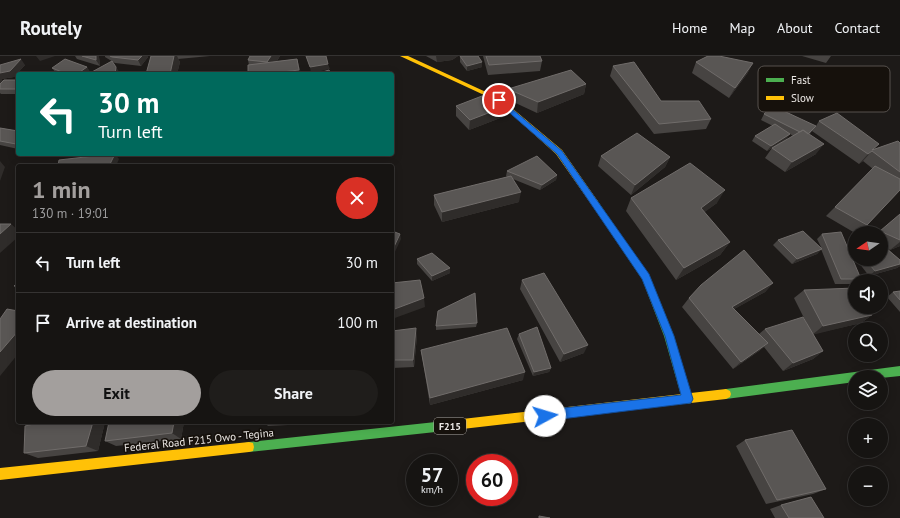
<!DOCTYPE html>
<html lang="en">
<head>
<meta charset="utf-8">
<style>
	:root { --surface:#161412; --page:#1f1d1b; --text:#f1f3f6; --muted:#9e9e9f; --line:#353332; --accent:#a39f9d }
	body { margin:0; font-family:"PT Sans",sans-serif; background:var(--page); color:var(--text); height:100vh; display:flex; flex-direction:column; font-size:15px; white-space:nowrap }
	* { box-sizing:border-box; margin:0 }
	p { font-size:13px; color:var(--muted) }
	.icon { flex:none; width:22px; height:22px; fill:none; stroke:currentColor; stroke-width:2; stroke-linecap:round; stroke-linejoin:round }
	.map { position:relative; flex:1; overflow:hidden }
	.side { position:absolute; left:16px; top:108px; width:378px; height:260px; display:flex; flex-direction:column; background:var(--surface); border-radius:4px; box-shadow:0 2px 10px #0003,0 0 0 1px var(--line) }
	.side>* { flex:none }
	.guide { position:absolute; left:16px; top:16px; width:378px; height:84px; border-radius:4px; box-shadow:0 2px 10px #0003,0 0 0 1px var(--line); background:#00695c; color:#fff; overflow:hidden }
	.needle { width:26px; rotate:257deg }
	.controls { position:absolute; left:848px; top:170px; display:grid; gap:8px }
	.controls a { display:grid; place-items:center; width:40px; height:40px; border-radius:50%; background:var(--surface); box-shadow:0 2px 10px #0003,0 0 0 1px var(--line); font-size:20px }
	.speed { position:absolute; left:406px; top:398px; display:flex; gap:8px; font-size:20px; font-weight:700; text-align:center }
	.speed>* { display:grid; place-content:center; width:52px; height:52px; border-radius:50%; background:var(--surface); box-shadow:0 2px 10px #0003,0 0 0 1px var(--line); line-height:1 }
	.speed small { font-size:10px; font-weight:400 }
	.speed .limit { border:6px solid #d22; background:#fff; color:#111 }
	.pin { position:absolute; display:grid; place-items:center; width:34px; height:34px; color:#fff; margin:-17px; border:2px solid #fff; border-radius:50%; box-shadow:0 1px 4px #0007 }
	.me { position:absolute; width:44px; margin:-22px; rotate:84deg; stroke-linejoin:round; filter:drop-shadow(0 0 3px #0008) }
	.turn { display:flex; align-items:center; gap:14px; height:84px; padding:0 16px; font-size:18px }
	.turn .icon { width:52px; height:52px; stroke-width:2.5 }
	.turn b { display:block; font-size:28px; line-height:34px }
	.round { display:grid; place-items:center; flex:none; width:42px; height:42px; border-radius:21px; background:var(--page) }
	.head { display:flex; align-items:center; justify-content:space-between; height:68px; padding:0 16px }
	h1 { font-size:24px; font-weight:800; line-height:30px; color:var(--accent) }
	.cta { display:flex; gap:8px; margin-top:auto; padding:8px 16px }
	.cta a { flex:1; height:46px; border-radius:24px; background:var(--accent); color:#111; font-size:16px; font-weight:800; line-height:46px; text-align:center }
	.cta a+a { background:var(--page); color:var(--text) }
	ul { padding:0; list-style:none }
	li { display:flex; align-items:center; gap:12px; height:60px; padding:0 16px; border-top:1px solid var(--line) }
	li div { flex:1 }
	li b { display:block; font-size:15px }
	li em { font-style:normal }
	header { display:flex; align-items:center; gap:24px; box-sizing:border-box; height:56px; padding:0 20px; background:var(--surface); border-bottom:1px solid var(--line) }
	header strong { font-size:19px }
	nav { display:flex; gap:22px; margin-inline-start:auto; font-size:14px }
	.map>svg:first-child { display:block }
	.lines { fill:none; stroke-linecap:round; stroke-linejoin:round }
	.fast { fill:#4caf50; fill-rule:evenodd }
	.slow { fill:#ffc107; fill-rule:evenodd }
	.wall { fill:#474442; fill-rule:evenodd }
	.shaded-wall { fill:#2f2c2a }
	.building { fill:#595654; stroke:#706c6a }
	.route { fill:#1a73e8; stroke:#114b97 }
	.labels { text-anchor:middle; stroke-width:3.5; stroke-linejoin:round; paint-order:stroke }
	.shield { fill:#16110c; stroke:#aba7a3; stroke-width:1 }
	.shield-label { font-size:10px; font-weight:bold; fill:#ebe7e4 }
	.street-label { font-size:11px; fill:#ebe7e4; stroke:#16110c }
	.key { fill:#16110c; stroke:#56514d; stroke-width:1 }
	.key-label { font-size:11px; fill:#ebe7e4 }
</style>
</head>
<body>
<header>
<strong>Routely</strong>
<nav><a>Home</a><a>Map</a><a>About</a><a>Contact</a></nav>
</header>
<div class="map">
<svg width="900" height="462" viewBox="0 0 900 462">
	<rect width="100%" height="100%" fill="#1d1a18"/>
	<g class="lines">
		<path class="fast" d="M 594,143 L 597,144 L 650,221 L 674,280 L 692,343 L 691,347 L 687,348 L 683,347 L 682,343 L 664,280 L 642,223 L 591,148 L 590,146 L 591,144 Z
			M 900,310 L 900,320 L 881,322 L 881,321 L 855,321 L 855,326 L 726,343 L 722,341 L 721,338 L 722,335 L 726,333 Z
			M 445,365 L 449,366 L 450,370 L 449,374 L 445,375 L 249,396 L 245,395 L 244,391 L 245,387 L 249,386 Z"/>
		<path class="slow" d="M 400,0 L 408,0 L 501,43 L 562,94 L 597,144 L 598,146 L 597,148 L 591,148 L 556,98 L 497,45 Z
			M 726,333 L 730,335 L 731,338 L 730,341 L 726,343 L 445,375 L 441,374 L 440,370 L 441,366 L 445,365 Z
			M 249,386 L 253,387 L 254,391 L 253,395 L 249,396 L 0,424 L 0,412 Z"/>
	</g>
	<path class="wall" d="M 75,0 L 99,0 L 99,1 L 100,10 L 77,3 Z
		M 105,0 L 148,0 L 148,1 L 141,10 L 115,7 L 105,1 Z
		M 151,0 L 210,0 L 178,3 L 180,6 L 177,18 L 146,18 Z
		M 280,0 L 277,5 L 297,3 L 301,18 L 248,18 L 249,9 L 248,4 Z
		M 426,0 L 458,0 L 452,4 L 437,6 Z
		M 460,0 L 482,11 L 467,15 L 460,6 Z
		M 483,0 L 540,0 L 542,5 L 540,15 L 488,19 Z
		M 802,0 L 831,0 L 826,7 Z
		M 696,6 L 753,7 L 747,18 L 729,42 L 692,17 Z
		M 0,9 L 25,9 L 14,21 L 1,23 L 3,25 L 18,24 L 18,38 L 1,38 L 0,37 Z
		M 613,10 L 661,45 L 711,63 L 706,73 L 654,78 L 610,20 Z
		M 87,11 L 90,17 L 120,17 L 120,18 L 90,18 L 90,17 L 89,18 L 58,18 L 56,17 L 52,12 Z
		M 586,28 L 584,38 L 537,57 L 507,43 L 508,33 Z
		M 764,32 L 804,32 L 777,51 L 758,43 Z
		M 509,49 L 508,59 L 469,74 L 456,60 L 456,50 Z
		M 764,58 L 816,70 L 819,65 L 874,93 L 900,87 L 900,134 L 867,169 L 859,177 L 855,177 L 826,160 L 873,113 L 863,105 L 859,108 L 812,75 L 809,79 L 816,98 L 785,116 L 765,102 L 772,92 L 767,95 L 752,85 L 755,80 L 773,70 L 761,64 ZM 790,78 L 793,80 L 773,92 L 786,83 Z
		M 0,72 L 18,75 L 18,93 L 0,89 Z
		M 601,100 L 670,101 L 665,111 L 631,139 L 598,110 Z
		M 507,115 L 557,119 L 556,124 L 540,134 L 513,123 L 519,146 L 442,166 L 434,149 L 434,139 L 507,121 L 506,120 Z
		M 631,142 L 717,147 L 704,156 L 730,186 L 720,199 L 676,224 L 626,155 Z
		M 900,158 L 900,190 L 890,194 L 887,192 L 900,204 L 900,210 L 897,212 L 869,220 L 856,203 L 881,203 L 881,177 L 878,177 Z
		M 822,178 L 861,223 L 859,225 L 855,225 L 855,228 L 835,228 L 821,193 L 817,198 L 792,208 L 773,189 L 778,184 L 821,191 L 817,183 Z
		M 855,196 L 855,202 L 853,199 Z
		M 417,203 L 450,217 L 432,225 L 417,208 Z
		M 522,224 L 584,297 L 560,306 L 520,233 Z
		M 773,227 L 765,236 L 734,253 L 759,278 L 765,273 L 807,268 L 794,242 L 804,234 L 872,259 L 861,267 L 813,278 L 823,295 L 813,303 L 783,315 L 764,291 L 759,295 L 733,313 L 682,251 L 689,242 Z
		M 900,235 L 900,256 L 887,241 L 893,236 Z
		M 477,267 L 476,271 L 436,274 L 436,270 Z
		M 392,275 L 417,280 L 414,311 L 392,312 Z
		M 519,278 L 551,312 L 549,316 L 533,320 L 517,283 Z
		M 421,294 L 523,324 L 430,349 Z
		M 42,366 L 105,366 L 98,395 L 38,402 L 24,397 Z
		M 184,366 L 181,383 L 116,390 L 105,385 Z
		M 264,366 L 328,366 L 328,367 L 268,370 Z
		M 745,384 L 826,433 L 813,438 L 766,448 L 736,390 Z
		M 781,449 L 824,462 L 775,462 L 770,453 Z"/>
	<path class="shaded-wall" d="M 36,0 L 55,0 L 40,5 Z
		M 96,0 L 99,0 L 99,1 L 100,10 L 96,4 Z
		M 142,0 L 148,0 L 148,1 L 141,10 L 138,4 Z
		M 174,0 L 177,0 L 180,6 L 177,18 L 170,18 Z
		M 271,0 L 280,0 L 270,16 L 267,6 Z
		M 436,0 L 458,0 L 452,4 L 437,6 Z
		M 21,3 L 25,9 L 14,21 L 1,23 L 4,26 L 0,33 L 0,17 Z
		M 297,3 L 301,18 L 266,18 Z
		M 482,6 L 482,11 L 467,15 L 467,10 Z
		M 753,7 L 747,18 L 729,42 L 735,32 Z
		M 328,8 L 330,13 L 311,17 L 310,11 Z
		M 87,11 L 91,17 L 89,18 L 77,18 Z
		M 116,11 L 120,17 L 120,18 L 115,18 Z
		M 811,22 L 804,32 L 777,51 L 783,40 Z
		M 586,28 L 584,38 L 537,57 L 538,46 Z
		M 509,49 L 508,59 L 469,74 L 470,64 Z
		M 790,78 L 786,83 L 767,95 L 771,90 Z
		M 824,88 L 816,98 L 785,116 L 792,106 Z
		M 872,95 L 863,105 L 859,108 L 868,98 Z
		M 115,98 L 119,103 L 116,110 L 109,110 Z
		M 670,101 L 665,111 L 631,139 L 635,129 Z
		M 0,105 L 5,111 L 0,125 Z
		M 557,119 L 556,124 L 540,134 L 542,129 Z
		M 725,134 L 717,147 L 693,165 L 701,152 Z
		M 521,136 L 519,146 L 442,166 L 442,156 Z
		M 11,168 L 18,174 L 18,181 L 0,197 L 0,178 Z
		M 400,178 L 401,183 L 393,200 L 392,195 Z
		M 730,186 L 720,199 L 676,224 L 684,212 Z
		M 900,186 L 900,190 L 890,194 Z
		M 822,193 L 817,198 L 792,208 L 797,203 Z
		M 900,208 L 900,210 L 897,212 L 869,220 L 875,215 Z
		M 450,212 L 450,217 L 432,225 L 432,220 Z
		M 773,227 L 765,236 L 724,259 L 732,251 Z
		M 424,242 L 425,251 L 392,263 L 392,254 Z
		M 872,259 L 861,267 L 812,279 L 823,270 Z
		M 416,272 L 417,280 L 414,311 L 413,304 Z
		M 18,275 L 18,298 L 0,320 L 0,296 Z
		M 768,287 L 759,295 L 733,313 L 741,306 Z
		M 588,289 L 584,297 L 560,306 L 564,298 Z
		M 823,295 L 813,303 L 783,315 L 793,307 Z
		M 551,312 L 549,316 L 533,320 L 534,316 Z
		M 525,316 L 523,324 L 430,349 L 430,342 Z
		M 93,366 L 105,366 L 98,395 L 86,390 Z
		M 174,366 L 184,366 L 181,383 L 172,377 Z"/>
	<path class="building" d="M 82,0 L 96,0 L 96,4 Z
		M 110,0 L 142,0 L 138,4 L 112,1 Z
		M 151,0 L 174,0 L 170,18 L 146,18 Z
		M 250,0 L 271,0 L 267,6 L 248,4 Z
		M 306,0 L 326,0 L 328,8 L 310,11 Z
		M 460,0 L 478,0 L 482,6 L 467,10 Z
		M 486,0 L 540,0 L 542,5 L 489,9 Z
		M 708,0 L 719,0 L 753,7 L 735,32 L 696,6 Z
		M 21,3 L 10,15 L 0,17 L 0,9 Z
		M 65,3 L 87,11 L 77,18 L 67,18 L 52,12 Z
		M 297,3 L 299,14 L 266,18 L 248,18 L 248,9 Z
		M 112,5 L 116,11 L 115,18 L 90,18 L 90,17 Z
		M 634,6 L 661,45 L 699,45 L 711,63 L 659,68 L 613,10 Z
		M 329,14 L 331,18 L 316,18 Z
		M 571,14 L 586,28 L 538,46 L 508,33 Z
		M 4,24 L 18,24 L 18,33 L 0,33 L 0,28 Z
		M 495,35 L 509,49 L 470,64 L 456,50 Z
		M 773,50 L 816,70 L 808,78 L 803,74 L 800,76 L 764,58 Z
		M 837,57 L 879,88 L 872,94 L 898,85 L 900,87 L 900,116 L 872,95 L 868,98 L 819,65 Z
		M 775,68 L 790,78 L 771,90 L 755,80 Z
		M 0,72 L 18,75 L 18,86 L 16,88 L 0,85 Z
		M 803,74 L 824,88 L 792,106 L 772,92 Z
		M 637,77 L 670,101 L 635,129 L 601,100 Z
		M 111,98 L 115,98 L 109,110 L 58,110 L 59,104 Z
		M 537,100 L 557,119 L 542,129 L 507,115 Z
		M 690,107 L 725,134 L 701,152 L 730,186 L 684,212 L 631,142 Z
		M 875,110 L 900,123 L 900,134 L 867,169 L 835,151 Z
		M 511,120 L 521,136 L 442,156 L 434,139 Z
		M 900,158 L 900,184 L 880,175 Z
		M 0,168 L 11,168 L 0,178 Z
		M 392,175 L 400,178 L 392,195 Z
		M 803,175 L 822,193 L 797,203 L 778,184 Z
		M 841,176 L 861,223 L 841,223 L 822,178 Z
		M 881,188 L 900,204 L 900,208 L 875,215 L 865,203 L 881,203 Z
		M 744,194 L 773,227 L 732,251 L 768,287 L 741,306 L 689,242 L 701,229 Z
		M 432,197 L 450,212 L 432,220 L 417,203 Z
		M 544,217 L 588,289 L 564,298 L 522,224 Z
		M 420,224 L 424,242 L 392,254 L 392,227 Z
		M 18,226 L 18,231 L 14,230 Z
		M 855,232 L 855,251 L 868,251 L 872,259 L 823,270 L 804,234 Z
		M 900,235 L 900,244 L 893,236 Z
		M 475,237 L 477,267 L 436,270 L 438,255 Z
		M 7,253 L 18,255 L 18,275 L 0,296 L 0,263 Z
		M 803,261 L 823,295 L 793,307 L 765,273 Z
		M 537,271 L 551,312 L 534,316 L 519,278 Z
		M 416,272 L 413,304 L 392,304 L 392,275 Z
		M 507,272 L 525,316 L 430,342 L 421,294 Z
		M 42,366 L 93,366 L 86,390 L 24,397 L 25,370 Z
		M 109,366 L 174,366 L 172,377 L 105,385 Z
		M 792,374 L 826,433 L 777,444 L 745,384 Z
		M 811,441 L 824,462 L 789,462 L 781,449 Z
		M 539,460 L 550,462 L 539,462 Z"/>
	<path class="route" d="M 499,42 L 562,95 L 649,218 L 674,280 L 693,343 L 691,347 L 545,365 L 541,363 L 539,360 L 541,356 L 545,354 L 681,339 L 665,280 L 642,223 L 557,98 L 497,46 L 497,43 Z"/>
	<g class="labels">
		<rect class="shield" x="434" y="362" width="32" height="16" rx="3"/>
		<g class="shield-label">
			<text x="450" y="374">F215</text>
		</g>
		<g class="street-label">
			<text transform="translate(199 384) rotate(-6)" y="4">Federal Road F215 Owo - Tegina</text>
		</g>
	</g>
	<rect x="758" y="10" width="132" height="46" rx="6" class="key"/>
	<rect x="766" y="22" width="18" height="4" fill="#4caf50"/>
	<rect x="766" y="40" width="18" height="4" fill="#ffc107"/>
	<g class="key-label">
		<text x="791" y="28">Fast</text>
		<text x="791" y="46">Slow</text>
	</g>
</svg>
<div class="controls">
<a><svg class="needle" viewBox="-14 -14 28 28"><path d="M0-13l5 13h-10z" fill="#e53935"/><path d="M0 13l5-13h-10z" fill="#9e9e9f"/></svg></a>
<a><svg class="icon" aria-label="sound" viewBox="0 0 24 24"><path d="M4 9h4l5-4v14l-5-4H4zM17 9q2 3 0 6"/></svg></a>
<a><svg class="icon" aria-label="search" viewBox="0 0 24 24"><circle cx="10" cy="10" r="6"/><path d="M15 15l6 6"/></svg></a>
<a><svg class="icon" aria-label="layers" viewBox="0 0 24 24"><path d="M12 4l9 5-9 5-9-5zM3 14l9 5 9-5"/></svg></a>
<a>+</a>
<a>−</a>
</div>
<div class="speed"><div>57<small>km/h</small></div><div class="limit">60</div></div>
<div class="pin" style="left:499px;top:44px;background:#d93025"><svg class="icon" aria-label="arrive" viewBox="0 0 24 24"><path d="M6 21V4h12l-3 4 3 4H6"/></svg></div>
<svg class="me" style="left:545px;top:360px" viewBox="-20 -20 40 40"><circle r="19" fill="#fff"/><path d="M0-13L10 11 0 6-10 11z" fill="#1a73e8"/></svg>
<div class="guide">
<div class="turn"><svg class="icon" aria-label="left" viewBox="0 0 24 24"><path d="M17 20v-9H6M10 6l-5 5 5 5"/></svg><div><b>30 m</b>Turn left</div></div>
</div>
<section class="side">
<div class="head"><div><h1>1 min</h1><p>130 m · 19:01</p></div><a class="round" style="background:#d93025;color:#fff"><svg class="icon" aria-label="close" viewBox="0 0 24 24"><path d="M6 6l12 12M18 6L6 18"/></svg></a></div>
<ul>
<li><svg class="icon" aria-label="left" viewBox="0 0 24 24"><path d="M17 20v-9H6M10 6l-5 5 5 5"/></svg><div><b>Turn left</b></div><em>30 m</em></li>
<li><svg class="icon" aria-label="arrive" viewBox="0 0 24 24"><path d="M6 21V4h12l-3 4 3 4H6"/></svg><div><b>Arrive at destination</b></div><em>100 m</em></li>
</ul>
<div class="cta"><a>Exit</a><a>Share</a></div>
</section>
</div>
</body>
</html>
